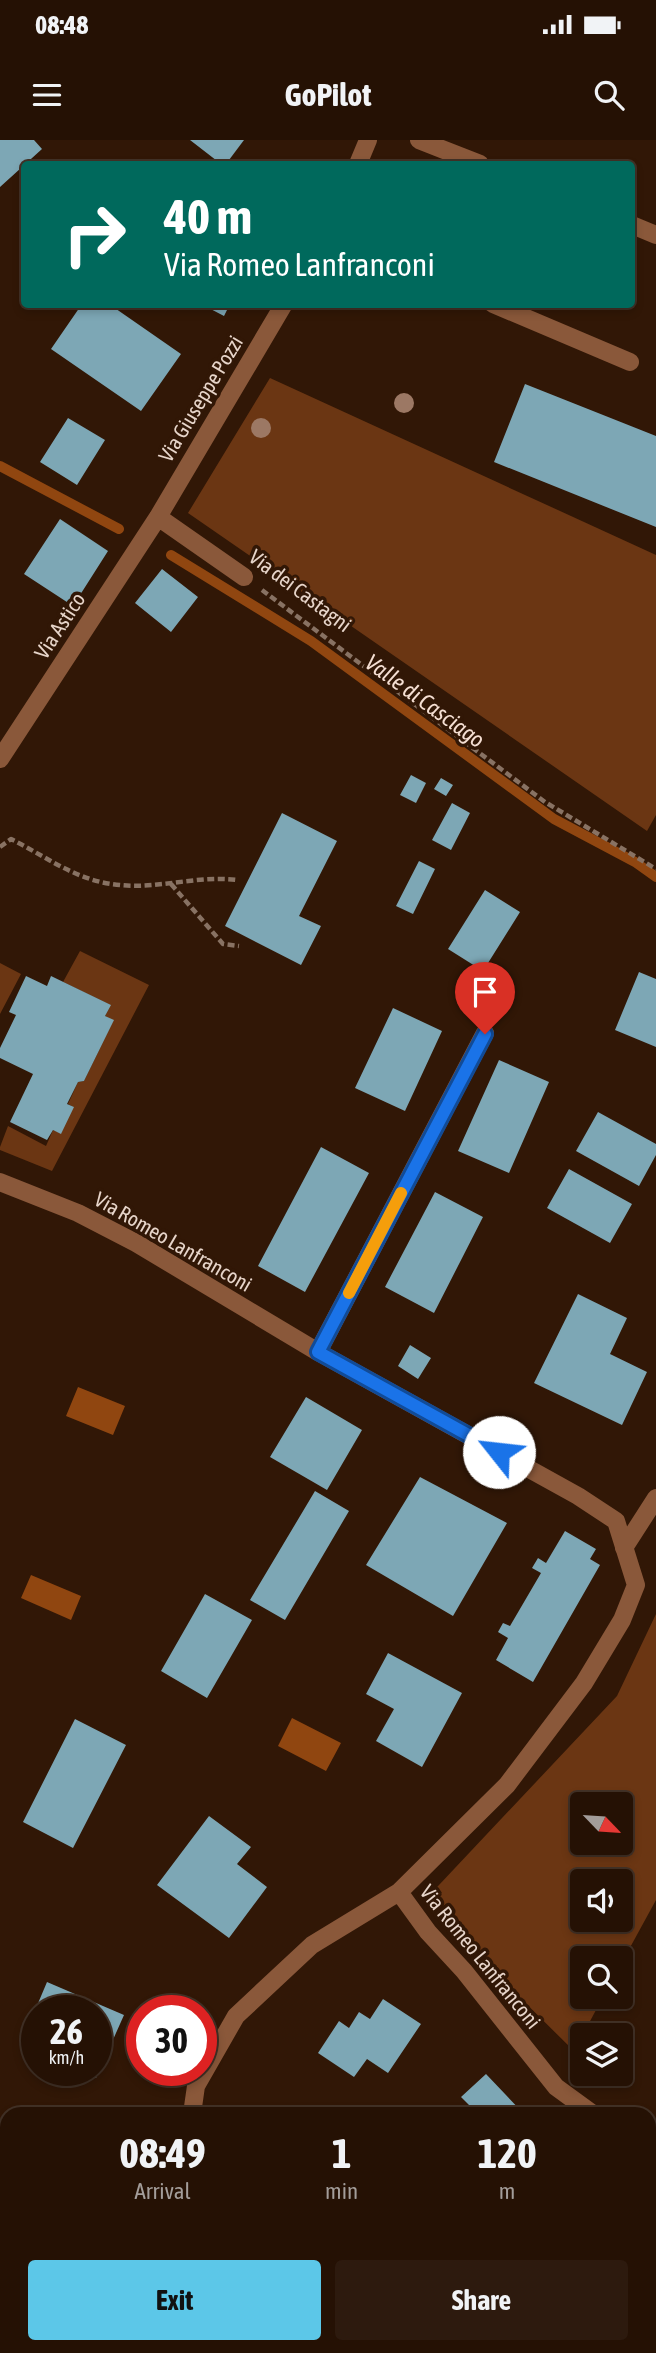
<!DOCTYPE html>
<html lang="en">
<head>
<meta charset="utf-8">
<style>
	:root { --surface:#251104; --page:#2d1a0e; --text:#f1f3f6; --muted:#a39d9a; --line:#423126; --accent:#5cc7e8 }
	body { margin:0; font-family:"Asap Condensed",sans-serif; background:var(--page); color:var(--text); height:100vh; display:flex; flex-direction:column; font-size:26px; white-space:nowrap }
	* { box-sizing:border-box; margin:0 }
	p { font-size:23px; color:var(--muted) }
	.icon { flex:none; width:38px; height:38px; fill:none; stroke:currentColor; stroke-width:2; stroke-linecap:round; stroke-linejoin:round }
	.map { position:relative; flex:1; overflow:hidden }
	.panel { position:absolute; left:0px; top:1967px; width:656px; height:247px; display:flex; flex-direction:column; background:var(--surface); border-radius:21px 21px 0 0; box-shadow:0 4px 10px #0003,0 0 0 2px var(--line) }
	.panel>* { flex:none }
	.top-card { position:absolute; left:21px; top:21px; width:614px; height:147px; border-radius:7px; box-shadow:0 4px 10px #0003,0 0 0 2px var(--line); background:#00695c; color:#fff; overflow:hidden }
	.needle { width:46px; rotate:115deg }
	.tools { position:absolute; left:570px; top:1652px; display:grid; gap:14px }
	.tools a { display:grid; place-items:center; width:63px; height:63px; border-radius:7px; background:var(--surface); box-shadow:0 4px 10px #0003,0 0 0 2px var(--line); font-size:35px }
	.speed { position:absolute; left:21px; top:1855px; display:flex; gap:14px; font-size:35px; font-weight:700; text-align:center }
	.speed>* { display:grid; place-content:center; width:91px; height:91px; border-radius:50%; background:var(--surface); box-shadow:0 4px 10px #0003,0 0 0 2px var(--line); line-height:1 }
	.speed small { font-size:18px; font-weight:400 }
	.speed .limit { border:10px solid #d22; background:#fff; color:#111 }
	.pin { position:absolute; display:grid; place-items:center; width:60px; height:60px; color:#fff; margin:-72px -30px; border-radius:50% 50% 50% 0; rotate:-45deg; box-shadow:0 0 7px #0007 }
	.pin .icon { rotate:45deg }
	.me { position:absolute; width:77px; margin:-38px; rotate:299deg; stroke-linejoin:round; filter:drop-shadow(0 0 5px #0008) }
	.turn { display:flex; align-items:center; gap:24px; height:147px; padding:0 28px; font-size:32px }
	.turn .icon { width:91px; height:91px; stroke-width:2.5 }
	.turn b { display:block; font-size:49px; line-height:60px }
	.eta { display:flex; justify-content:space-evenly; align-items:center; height:119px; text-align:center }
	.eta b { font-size:42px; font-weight:700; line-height:49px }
	.cta { display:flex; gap:14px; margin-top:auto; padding:14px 28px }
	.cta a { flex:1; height:80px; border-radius:7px; background:var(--accent); color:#111; font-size:28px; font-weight:700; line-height:80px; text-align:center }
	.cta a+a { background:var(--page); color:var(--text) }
	.status { display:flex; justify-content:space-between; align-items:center; height:49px; padding:0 35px; background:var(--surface); direction:ltr }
	.status svg { height:19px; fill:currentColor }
	header { display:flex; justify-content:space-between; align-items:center; height:91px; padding:0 28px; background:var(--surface); font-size:32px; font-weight:700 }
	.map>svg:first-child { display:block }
	.green { fill:#6b3613; fill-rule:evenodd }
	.water { fill:#904610 }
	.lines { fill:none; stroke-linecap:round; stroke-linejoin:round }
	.stream { stroke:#904610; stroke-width:10 }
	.building { fill:#7da7b5 }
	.path { stroke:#887263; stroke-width:4.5; stroke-dasharray:7 3.5; stroke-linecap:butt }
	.minor { stroke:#8a583a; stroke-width:18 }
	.tree { fill:#9c7864 }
	.route-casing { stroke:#114b97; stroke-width:18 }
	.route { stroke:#1a73e8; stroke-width:12 }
	.slow { stroke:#f59e0b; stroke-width:12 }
	.labels { text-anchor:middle; stroke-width:7; stroke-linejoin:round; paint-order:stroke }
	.street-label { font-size:21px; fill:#e7d5ca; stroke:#311706 }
	.water-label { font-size:23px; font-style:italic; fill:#f5dfd3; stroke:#311706 }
</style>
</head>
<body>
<div class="status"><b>08:48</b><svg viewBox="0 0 49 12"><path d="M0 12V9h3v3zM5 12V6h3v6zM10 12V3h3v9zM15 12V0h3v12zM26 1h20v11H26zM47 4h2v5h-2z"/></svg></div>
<header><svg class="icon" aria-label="menu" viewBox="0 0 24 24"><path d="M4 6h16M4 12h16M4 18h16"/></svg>GoPilot<svg class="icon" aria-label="search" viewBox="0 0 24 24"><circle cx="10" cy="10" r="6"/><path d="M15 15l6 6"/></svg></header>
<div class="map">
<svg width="656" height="2213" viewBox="0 0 656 2213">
	<rect width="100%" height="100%" fill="#311706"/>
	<path class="green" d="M 270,238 L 656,415 L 656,675 L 647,691 L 188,373 Z
		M 80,811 L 149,845 L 52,1031 L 0,1010 L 0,1007 L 8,986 L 46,1006 L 53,990 L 61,993 L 73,967 L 68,964 L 78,942 L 84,941 L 113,881 L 105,876 L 110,865 L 63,842 Z
		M 0,823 L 21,834 L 0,874 Z
		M 656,1474 L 656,1760 L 621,1824 L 621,1818 L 583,1818 L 583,1857 L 603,1857 L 574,1911 L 423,1762 L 617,1556 ZM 583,1664 L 621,1664 L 621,1703 L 583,1703 ZM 583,1741 L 621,1741 L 621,1780 L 583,1780 Z"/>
	<path class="water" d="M 78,1247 L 125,1266 L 113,1295 L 66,1276 Z
		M 31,1435 L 81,1456 L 71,1480 L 21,1458 Z
		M 292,1578 L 341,1603 L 326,1631 L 278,1606 Z"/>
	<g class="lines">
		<path class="stream" d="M 0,326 L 119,389
			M 171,415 L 311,501 L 554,679 L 635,722 L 656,737"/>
	</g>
	<path class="building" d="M 0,0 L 34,0 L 42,9 L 0,47 Z
		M 190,0 L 244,0 L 226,24 L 221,24 Z
		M 82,164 L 109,164 L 181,214 L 141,271 L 51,209 Z
		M 201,164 L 230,164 L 224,176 Z
		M 525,244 L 656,296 L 656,387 L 494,322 Z
		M 68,278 L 105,300 L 77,345 L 40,322 Z
		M 60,379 L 108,411 L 73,466 L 24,434 Z
		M 162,429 L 198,457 L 171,492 L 135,463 Z
		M 411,635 L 426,643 L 416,663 L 400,655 Z
		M 441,638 L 453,645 L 446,656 L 434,649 Z
		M 452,663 L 470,673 L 451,710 L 432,700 Z
		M 282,673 L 337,701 L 299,776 L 321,786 L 301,825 L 225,786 Z
		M 419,721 L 435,729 L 413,774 L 396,766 Z
		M 485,750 L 520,772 L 483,831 L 448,809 Z
		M 639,832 L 656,839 L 656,907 L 615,890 Z
		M 26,836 L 47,846 L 51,836 L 111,865 L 105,876 L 114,880 L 84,941 L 78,942 L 67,964 L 74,967 L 61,994 L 53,990 L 47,1000 L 10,982 L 33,934 L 0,918 L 0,908 L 16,875 L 9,872 Z
		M 393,868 L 442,891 L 405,971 L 355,948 Z
		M 499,920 L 549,942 L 509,1033 L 458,1011 Z
		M 598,972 L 656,1004 L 656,1015 L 639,1046 L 576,1011 Z
		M 321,1007 L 369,1033 L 305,1152 L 258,1126 Z
		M 569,1029 L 632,1064 L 610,1103 L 547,1068 Z
		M 435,1052 L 483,1077 L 434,1173 L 385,1147 Z
		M 578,1154 L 627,1178 L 610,1214 L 647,1232 L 622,1285 L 534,1243 Z
		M 410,1205 L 431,1218 L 418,1239 L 398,1226 Z
		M 306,1257 L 362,1290 L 327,1350 L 270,1317 Z
		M 420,1337 L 507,1383 L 453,1476 L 366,1425 Z
		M 315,1351 L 349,1371 L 285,1480 L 250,1460 Z
		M 565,1391 L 596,1409 L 590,1419 L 600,1425 L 533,1542 L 496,1520 L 508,1498 L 498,1492 L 503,1483 L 510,1486 L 541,1433 L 532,1428 L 538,1418 L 546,1423 Z
		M 205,1454 L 252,1480 L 207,1558 L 161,1531 Z
		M 388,1513 L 462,1553 L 422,1627 L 376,1601 L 394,1569 L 366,1554 Z
		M 75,1579 L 126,1605 L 73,1708 L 23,1682 Z
		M 209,1676 L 251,1707 L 237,1724 L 267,1747 L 229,1798 L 157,1745 Z
		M 47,1842 L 124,1875 L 96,1938 L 78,1930 L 96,1930 L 96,1871 L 37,1871 L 37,1913 L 20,1906 Z
		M 383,1859 L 421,1884 L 388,1933 L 367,1919 L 354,1937 L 318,1913 L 339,1881 L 349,1888 L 359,1872 L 370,1879 Z
		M 486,1934 L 524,1974 L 460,1974 L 469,1965 L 461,1957 Z
		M 469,2207 L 521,2207 L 517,2213 L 466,2213 Z"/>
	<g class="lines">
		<path class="path" d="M 262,450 L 545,662 L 656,729
			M 0,707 L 11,699 C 47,717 78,742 120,745 C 159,749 198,735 238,740
			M 171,744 L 223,804 L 239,806"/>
		<path class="minor" d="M 419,0 L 480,24
			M 358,24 L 368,0
			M 632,85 L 656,95
			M 493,164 L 630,222
			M 158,377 L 244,437
			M 0,619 L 158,377 L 284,164
			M 0,1042 L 78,1073 L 136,1103 L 318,1212 L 578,1356 L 616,1381 L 636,1445 L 622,1480 L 584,1543 L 507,1645 L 399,1752 L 428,1792 L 464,1831 L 556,1947 L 593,1974
			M 318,1212 L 485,893
			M 624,1408 L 656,1358
			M 192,1974 L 196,1946 L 236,1876 L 312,1805 L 399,1752
			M 649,2003 L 656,2006
			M 229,2207 L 232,2213
			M 374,2213 L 385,2207"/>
	</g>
	<g class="tree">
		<circle cx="404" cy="263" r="10"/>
		<circle cx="261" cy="288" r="10"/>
	</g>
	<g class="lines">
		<g class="route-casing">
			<path id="route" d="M 485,894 L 318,1212 L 499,1312"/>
		</g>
		<use href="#route" class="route"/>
		<path class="slow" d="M 349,1153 L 401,1053"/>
	</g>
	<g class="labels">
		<g class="street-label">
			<text transform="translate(201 259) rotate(-59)" y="7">Via Giuseppe Pozzi</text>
			<text transform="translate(300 451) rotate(37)" y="7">Via dei Castagni</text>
			<text transform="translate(60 486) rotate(-57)" y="7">Via Astico</text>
			<text transform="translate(173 1102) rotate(30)" y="7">Via Romeo Lanfranconi</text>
			<text transform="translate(480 1817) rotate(51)" y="7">Via Romeo Lanfranconi</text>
		</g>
		<g class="water-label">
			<text transform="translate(425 561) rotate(36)" y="8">Valle di Casciago</text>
		</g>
	</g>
</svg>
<div class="tools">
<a><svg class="needle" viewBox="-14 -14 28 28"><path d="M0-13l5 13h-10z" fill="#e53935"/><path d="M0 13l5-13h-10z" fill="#a39d9a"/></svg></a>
<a><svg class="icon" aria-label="sound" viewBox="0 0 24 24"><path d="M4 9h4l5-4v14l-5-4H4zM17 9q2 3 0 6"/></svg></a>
<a><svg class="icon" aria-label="search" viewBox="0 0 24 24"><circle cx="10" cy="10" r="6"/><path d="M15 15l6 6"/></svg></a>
<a><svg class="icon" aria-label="layers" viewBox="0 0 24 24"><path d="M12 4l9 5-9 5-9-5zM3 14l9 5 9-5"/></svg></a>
</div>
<div class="speed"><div>26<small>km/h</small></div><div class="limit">30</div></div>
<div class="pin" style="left:485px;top:894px;background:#d93025"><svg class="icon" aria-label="arrive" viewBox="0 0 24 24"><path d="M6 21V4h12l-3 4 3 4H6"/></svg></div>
<svg class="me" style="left:499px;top:1312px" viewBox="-20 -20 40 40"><circle r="19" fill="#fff"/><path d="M0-13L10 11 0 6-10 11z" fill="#1a73e8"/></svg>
<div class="top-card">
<div class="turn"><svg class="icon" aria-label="right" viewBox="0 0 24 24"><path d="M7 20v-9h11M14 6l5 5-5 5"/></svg><div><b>40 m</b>Via Romeo Lanfranconi</div></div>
</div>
<section class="panel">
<div class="eta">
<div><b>08:49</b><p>Arrival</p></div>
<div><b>1</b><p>min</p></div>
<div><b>120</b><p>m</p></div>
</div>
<div class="cta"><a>Exit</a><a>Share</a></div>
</section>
</div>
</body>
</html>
